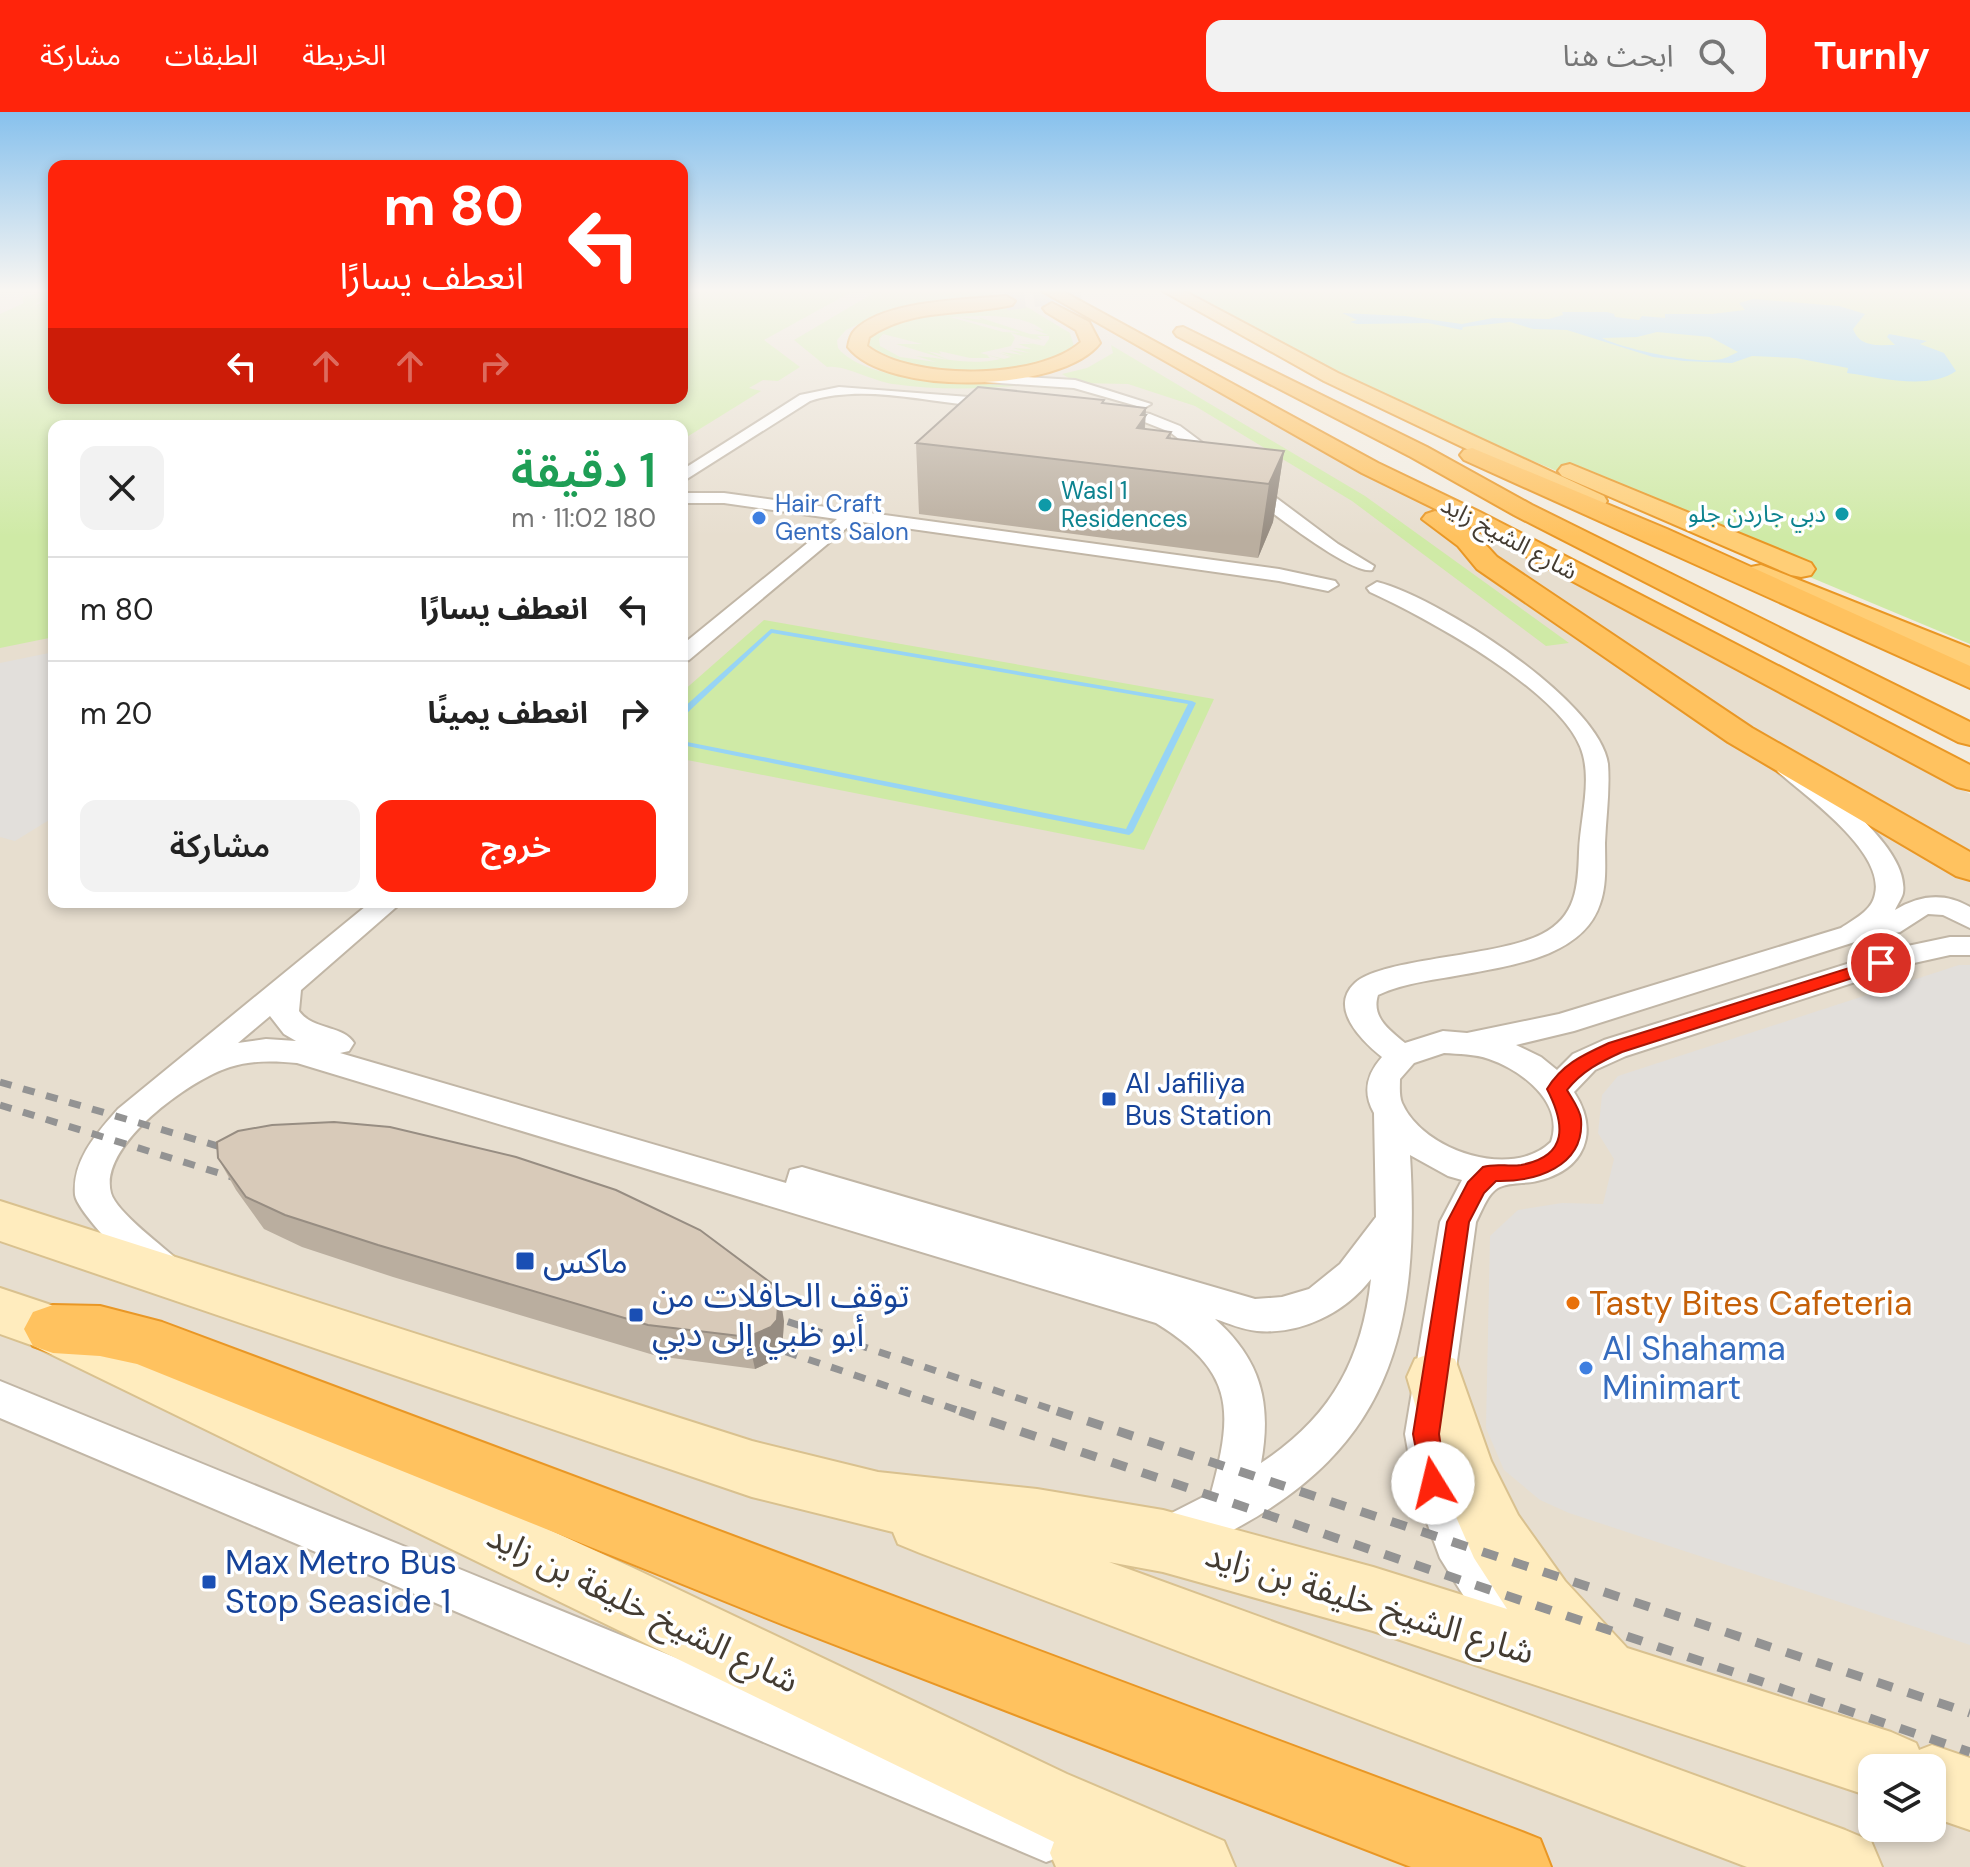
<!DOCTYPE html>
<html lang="ar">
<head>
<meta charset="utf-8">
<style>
	:root { --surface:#fff; --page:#f2f2f2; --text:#222; --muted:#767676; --line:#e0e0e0; --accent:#ff240b }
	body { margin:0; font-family:"DM Sans","Noto Sans Arabic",sans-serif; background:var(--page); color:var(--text); direction:rtl; height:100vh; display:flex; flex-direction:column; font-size:30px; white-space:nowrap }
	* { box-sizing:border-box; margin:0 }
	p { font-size:26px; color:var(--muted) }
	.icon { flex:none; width:44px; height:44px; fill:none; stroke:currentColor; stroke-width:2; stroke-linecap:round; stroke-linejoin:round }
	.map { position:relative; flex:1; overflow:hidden; direction:ltr }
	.panel { position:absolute; left:48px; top:308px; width:640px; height:488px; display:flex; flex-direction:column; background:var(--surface); border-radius:16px; box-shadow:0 4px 12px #0003; direction:rtl }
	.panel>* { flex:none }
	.guide { position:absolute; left:48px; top:48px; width:640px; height:244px; border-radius:16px; box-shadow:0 4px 12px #0003; direction:rtl; background:#ff240b; color:#fff; overflow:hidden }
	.tools { position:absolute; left:1858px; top:1642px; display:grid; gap:16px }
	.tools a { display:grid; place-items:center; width:88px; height:88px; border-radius:16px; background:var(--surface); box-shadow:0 4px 12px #0003; font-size:40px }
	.pin { position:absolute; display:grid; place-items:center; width:68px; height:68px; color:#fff; margin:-34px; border:4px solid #fff; border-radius:50%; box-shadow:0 2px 8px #0007 }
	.me { position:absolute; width:88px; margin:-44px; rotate:351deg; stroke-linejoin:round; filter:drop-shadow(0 0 6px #0008) }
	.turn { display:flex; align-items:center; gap:28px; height:168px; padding:0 32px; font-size:36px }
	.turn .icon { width:104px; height:104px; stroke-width:2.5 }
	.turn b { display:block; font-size:56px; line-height:68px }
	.lanes { display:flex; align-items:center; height:76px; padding:0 32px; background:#0003; justify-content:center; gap:40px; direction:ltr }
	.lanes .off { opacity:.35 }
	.round { display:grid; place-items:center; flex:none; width:84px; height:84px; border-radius:16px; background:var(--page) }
	.headline { display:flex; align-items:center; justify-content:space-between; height:136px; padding:0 32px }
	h1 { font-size:48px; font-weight:600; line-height:60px; color:#1e9e55 }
	.button { display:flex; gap:16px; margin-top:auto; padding:16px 32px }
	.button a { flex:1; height:92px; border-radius:16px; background:var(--accent); color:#fff; font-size:32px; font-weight:600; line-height:92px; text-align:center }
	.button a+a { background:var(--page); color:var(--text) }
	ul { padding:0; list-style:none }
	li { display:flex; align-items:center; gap:24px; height:104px; padding:0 32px; border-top:2px solid var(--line) }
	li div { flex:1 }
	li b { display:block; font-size:30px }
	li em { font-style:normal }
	header { display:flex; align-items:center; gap:48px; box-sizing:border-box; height:112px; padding:0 40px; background:var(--accent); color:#fff }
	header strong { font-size:38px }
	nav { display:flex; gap:44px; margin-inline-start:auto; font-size:28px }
	.search { width:560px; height:72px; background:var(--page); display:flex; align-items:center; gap:20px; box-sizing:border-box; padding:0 28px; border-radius:16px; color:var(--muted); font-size:30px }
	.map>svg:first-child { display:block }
	.residential { fill:#e7decf; fill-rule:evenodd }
	.green { fill:#cfeaa6; fill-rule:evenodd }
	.parking { fill:#e2dfdb }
	.water { fill:#97d4f5; fill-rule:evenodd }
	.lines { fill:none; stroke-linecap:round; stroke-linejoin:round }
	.stream { fill:#97d4f5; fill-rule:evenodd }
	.motorway-tunnel { stroke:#cfc9be; stroke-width:19; stroke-dasharray:19 9; stroke-linecap:butt }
	.minor-casing { stroke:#c1b6a6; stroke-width:4 }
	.secondary-casing { stroke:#d9c18f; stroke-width:4 }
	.trunk-casing { stroke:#e99725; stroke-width:4 }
	.motorway-casing { stroke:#e99725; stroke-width:4 }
	.minor { fill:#fff; fill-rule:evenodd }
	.secondary { fill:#ffecbe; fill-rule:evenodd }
	.trunk { fill:#ffce76; fill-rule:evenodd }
	.motorway { fill:#ffc25f; fill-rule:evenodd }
	.rail-far1 { stroke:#939393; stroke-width:7; stroke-dasharray:12 12; stroke-linecap:butt }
	.rail { stroke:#939393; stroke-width:9; stroke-dasharray:16 16; stroke-linecap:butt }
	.wall { fill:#baae9f }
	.shaded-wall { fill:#978d82 }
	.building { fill:#d8cab9; stroke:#978d82; stroke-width:2 }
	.route { fill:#ff240b; stroke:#a61707; stroke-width:2 }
	.culture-dot { fill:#0f9aa8; stroke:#fff; stroke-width:3 }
	.shop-dot { fill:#3f7fe0; stroke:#fff; stroke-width:3 }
	.transit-dot { fill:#1a4fb4; stroke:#fff; stroke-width:3 }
	.food-dot { fill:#e8710a; stroke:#fff; stroke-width:3 }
	.labels { text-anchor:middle; stroke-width:7; stroke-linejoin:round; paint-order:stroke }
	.far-culture-label { font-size:24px; fill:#0d838f; stroke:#fff; text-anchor:start }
	.far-shop-label { font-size:24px; fill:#366cbe; stroke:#fff; text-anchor:start }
	.far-street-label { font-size:24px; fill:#443c32; stroke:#fff }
	.transit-label { font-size:28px; fill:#164399; stroke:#fff; text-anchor:start }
	.near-transit-label { font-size:34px; fill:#164399; stroke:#fff; text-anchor:start }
	.near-food-label { font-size:34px; fill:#c56008; stroke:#fff; text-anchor:start }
	.near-shop-label { font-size:34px; fill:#366cbe; stroke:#fff; text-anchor:start }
	.near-street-label { font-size:34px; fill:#443c32; stroke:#fff }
</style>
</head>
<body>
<header>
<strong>Turnly</strong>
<div class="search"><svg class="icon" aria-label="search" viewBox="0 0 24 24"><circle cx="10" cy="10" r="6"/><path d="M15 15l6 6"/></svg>ابحث هنا</div>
<nav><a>الخريطة</a><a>الطبقات</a><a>مشاركة</a></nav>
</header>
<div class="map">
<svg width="1970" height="1755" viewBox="0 0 1970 1755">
	<rect width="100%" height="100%" fill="#f2ece1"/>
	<path class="residential" d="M 0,179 L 54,179 L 54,286 L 682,286 L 682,179 L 1065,179 L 1289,302 L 1519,435 L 1970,682 L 1970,1755 L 0,1755 ZM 54,314 L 682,314 L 682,790 L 54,790 ZM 1872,1656 L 1932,1656 L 1932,1716 L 1872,1716 Z"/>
	<path class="green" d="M 47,179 L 54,182 L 32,194 L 54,186 L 54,286 L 682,286 L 682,179 L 853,179 L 764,228 L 800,255 L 778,269 L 763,268 L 749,276 L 761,279 L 682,328 L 682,314 L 54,314 L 54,525 L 0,536 L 0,202 L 24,191 L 22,185 Z
		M 877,179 L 989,179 L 1001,186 L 865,209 L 846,218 L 837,228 L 838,236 C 869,275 989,270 1038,272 C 989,277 941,279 893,272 C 873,269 843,252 827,255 L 794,228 Z
		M 1195,179 L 1970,179 L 1970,532 L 1277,242 L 1183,181 Z
		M 1022,192 L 1070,221 L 1074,234 C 1068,239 1061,245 1054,248 C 1018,261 890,271 869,233 L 870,225 C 903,198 980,197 1022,192 ZM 981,204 C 1000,204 1028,205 1044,219 L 1033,217 L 1048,223 L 1030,222 L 978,205 L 982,208 L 956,205 L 1021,221 L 1003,220 L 950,205 ZM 1011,221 L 1040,229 L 1032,226 L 1042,228 L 1037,224 L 1049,224 L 1049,227 L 1044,234 L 1017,228 L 1033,232 L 1018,232 L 1032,237 L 1013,236 L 1030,241 L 1009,238 L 1023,243 L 1001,240 L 1015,245 L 995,240 L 1011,245 L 1004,247 L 980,241 L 1011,234 L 1015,226 ZM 883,222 L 922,232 L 896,232 L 949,248 L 927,239 L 941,242 L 939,239 L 970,246 L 990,246 L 987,243 L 1001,247 C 969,254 945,246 916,244 L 936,250 L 900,245 L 880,234 L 879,227 Z
		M 1111,233 L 1365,384 L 1569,531 L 1546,534 L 1352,389 L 1195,294 L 1128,272 L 1077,271 L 1062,262 L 1087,256 L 1113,241 Z
		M 764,508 L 1214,587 L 1144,738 L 682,647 L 682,580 Z"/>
	<path class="parking" d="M 54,540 L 54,705 L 15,729 L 0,725 L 0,551 Z
		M 1959,853 L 1970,853 L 1970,1533 L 1569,1401 L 1540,1388 L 1504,1358 L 1486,1316 L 1490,1124 L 1518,1098 L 1562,1091 L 1603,1092 L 1614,1047 L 1598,1021 L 1602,983 L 1618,964 Z"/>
	<path class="water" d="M 1753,187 L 1839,194 L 1865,202 L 1853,217 C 1860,236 1879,233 1895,233 L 1887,225 L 1889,222 L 1927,229 L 1920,232 L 1944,241 L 1956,259 C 1928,279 1878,265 1847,261 L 1848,256 L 1796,246 L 1752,244 L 1732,251 L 1684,249 L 1653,245 L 1567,218 L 1533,217 L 1510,210 L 1463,215 L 1462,218 L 1428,211 L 1357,212 L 1350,210 L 1357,208 L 1342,201 L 1405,204 L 1462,212 L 1493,206 L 1549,207 L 1563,203 L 1562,200 L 1607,200 L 1614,202 L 1615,205 L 1639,208 L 1642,204 L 1665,206 L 1665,202 L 1712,202 L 1745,198 L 1739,191 ZM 1657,220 L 1710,225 L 1738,240 C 1729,244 1726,247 1715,248 C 1691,251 1623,237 1602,226 L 1637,225 Z"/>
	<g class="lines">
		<path class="stream" d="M 771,517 L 1192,589 L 1196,591 L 1133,720 L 1129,723 L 682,633 L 682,629 L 1126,717 L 1188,592 L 772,521 L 685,603 L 682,603 L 682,597 Z"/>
		<path class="motorway-tunnel" d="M 1006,189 L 1085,179"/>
		<g class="minor-casing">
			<path id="minor" d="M 975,262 L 1075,268 L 1151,292 L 1144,296 L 1074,276 L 970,269 L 970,263 Z
				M 839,275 L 969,285 L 976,289 L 969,293 C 918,288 860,273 810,289 L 682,370 L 682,358 L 800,283 Z
				M 1106,295 L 1150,302 L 1180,314 L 1338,432 L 1374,454 L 1372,458 C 1344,465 1200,343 1170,320 L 1142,309 L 1101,302 L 1101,296 Z
				M 682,381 L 724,381 L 1279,457 L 1335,469 L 1338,473 L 1328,479 L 1279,469 L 855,409 L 689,548 L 682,550 L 682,533 L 837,407 L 724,391 L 683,391 Z
				M 1377,470 C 1437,485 1599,588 1608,652 C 1610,679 1606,705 1605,731 C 1605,751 1607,773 1600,792 C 1583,844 1513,853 1466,862 C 1436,868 1406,870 1378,883 C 1371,905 1389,918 1405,931 L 1443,919 L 1467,921 L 1559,902 L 1841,816 C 1854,807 1872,799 1875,782 C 1885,740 1806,684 1778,660 L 1775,655 L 1778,650 L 1796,650 C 1826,676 1910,736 1903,781 C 1902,786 1897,793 1895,798 C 1919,783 1945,780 1970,795 L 1970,816 L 1943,803 L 1928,802 L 1900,820 L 1861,828 L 1574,919 L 1516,933 L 1541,945 L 1557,958 L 1573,942 L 1604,928 L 1898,836 L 1950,825 L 1970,825 L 1970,843 L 1950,843 L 1914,851 L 1626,944 L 1595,958 L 1574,980 C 1600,1020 1585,1058 1537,1069 C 1526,1072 1511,1070 1500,1075 C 1488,1080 1482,1099 1476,1110 L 1447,1322 C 1455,1375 1471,1421 1502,1464 C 1517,1484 1535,1501 1545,1524 L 1538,1541 L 1521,1548 L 1504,1541 L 1485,1518 L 1440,1446 L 1415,1378 L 1405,1322 L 1440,1110 L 1462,1068 L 1448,1064 L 1410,1043 C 1423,1255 1371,1366 1168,1448 L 1152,1441 L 1146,1426 L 1152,1411 L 1211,1381 C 1234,1297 1234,1259 1156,1211 L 297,951 C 275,949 252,948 230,955 C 191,967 98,1033 111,1081 C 116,1100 165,1136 180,1150 L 186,1161 L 180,1172 C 171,1175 166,1177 157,1173 C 140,1165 77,1100 75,1083 C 72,1048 97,1021 118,997 L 371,790 L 402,790 L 301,878 L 299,899 C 312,918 343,913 354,931 L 349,939 L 340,941 L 786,1071 L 790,1058 L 802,1055 L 1255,1187 L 1282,1185 L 1309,1177 L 1340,1152 L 1376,1105 L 1374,1001 C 1362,980 1367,962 1382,945 C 1362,929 1328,896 1355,871 C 1382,846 1498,845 1542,822 C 1576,805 1578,775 1579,740 C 1580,709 1591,673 1583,643 C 1568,582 1425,505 1370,480 L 1367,476 ZM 270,904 L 284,922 L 296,929 L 266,927 L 238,931 ZM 1444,941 C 1459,942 1475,942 1489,947 C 1521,958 1565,990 1551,1030 C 1512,1068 1423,1039 1402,991 C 1399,984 1400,974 1400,967 L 1414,951 ZM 1371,1167 C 1362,1249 1330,1306 1261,1351 C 1272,1291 1261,1248 1215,1207 C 1228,1211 1243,1218 1257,1219 C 1300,1223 1345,1201 1371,1167 Z
				M 0,1269 L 1065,1705 L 1072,1724 L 1065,1743 L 1046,1750 L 0,1306 Z"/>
		</g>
		<g class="secondary-casing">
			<path id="secondary" d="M 0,1089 L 752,1329 L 878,1360 L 1037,1377 L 1163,1398 L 1373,1455 L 1507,1497 L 1474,1446 L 1432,1350 L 1407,1265 L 1415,1247 L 1435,1240 L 1455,1247 L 1491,1349 L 1518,1403 L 1565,1469 L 1627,1536 L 1891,1620 L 1916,1631 L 1919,1638 L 1932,1633 L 1970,1646 L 1970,1718 L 1932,1705 L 1932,1656 L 1872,1656 L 1872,1685 L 1373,1519 L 1163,1460 L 1109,1450 L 1845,1718 L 1871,1729 L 1882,1755 L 1747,1755 L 920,1441 L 898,1432 L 893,1420 L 752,1385 L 0,1129 Z
				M 0,1176 L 72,1200 L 631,1455 L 1067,1662 L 1224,1729 L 1235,1755 L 1056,1755 L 1050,1741 L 1054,1730 L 34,1234 L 0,1222 Z"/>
		</g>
		<g class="trunk-casing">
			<path id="trunk" d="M 1163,179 L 1184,179 L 1338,261 L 1604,384 L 1607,389 L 1604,394 L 1586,394 L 1324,269 Z
				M 1570,352 L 1811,451 L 1815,457 L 1811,463 L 1801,465 L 1791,463 L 1562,364 L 1558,359 L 1562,354 Z
				M 1761,453 L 1970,536 L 1970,556 L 1751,467 L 1747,461 L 1751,455 Z"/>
		</g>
		<g class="motorway-casing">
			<path id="motorway" d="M 1042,179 L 1062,179 L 1378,351 L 1480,400 L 1970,653 L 1970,678 L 1957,675 L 1462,410 L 1362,361 Z
				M 1006,184 L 1015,189 L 1012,193 C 964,204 913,195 869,225 L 867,234 C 912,269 1039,268 1081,230 L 1076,218 L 1046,200 L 1043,196 L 1052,191 L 1089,210 L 1100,231 C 1062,281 887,285 848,235 C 849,229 851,222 855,218 C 885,188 966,188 1006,184 Z
				M 1183,215 L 1427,335 L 1532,393 L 1970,610 L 1970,633 L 1958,630 L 1514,403 L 1411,345 L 1177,224 L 1174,220 L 1177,216 Z
				M 1472,336 L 1667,417 L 1970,554 L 1970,576 L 1464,348 L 1460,343 L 1464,338 Z
				M 1435,399 C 1460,406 1480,426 1497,445 L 1752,616 L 1970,740 L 1970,768 L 1956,764 L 1728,630 L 1477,457 L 1458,434 L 1422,407 L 1426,402 Z
				M 53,1193 L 100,1194 L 162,1210 L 1512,1716 L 1540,1727 L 1551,1755 L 1411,1755 L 784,1513 L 137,1252 L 100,1244 L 53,1241 L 33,1234 L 24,1217 L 33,1200 Z"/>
		</g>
		<use href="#minor" class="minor"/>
		<use href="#secondary" class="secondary"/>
		<use href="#trunk" class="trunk"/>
		<use href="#motorway" class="motorway"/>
		<path class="rail-far1" d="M 0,970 L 238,1040
			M 0,993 L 248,1070
			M 765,1202 L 1063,1301
			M 763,1232 L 966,1301"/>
		<path class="rail" d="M 960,1299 L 1970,1640
			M 1057,1299 L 1970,1601"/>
	</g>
	<path class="wall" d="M 1104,292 L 1146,296 L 1145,317 L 1171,320 L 1171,327 L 1284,339 L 1273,410 L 1258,446 L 919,402 L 916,331 Z
		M 218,1046 L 784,1209 L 782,1239 L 777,1247 L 755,1257 L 657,1244 L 393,1165 L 302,1135 L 264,1117 L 236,1078 Z"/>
	<path class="shaded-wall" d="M 1146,296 L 1142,357 L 1137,316 L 1141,303 Z
		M 1284,339 L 1273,410 L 1258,446 L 1269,372 Z
		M 779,1177 L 784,1209 L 782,1239 L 777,1247 L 755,1257 L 748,1225 Z"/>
	<path class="building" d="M 978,275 L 1104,288 L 1102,291 L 1146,296 L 1141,303 L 1146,303 L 1137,316 L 1171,320 L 1167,326 L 1284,339 L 1269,372 L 916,331 Z
		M 334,1010 L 390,1015 L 516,1045 L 616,1078 L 700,1118 L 779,1177 L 777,1208 L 771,1215 L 748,1225 L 648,1213 L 378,1133 L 285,1103 L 246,1085 L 218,1046 L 217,1030 L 238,1019 L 272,1013 Z"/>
	<linearGradient id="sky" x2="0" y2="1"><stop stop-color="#87c1ed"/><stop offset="0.42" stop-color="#f9f6f2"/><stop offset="1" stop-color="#f9f6f2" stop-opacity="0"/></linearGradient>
	<rect width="1970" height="425" fill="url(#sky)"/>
	<path class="route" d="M 1881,846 L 1890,851 L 1887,855 L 1622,940 C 1600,950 1582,959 1567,978 C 1572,987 1580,997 1581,1007 C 1585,1055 1535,1070 1496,1069 L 1484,1081 L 1469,1110 L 1439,1322 L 1446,1371 L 1442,1380 L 1433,1384 L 1424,1380 L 1413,1322 L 1447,1110 L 1468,1070 L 1483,1055 C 1496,1051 1508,1055 1521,1053 C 1569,1044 1565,1012 1547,977 C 1562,952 1583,943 1609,931 Z"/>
	<g class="culture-dot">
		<circle cx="1045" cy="393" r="8"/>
		<circle cx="1842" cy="402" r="8"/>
	</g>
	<g class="shop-dot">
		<circle cx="759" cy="406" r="8"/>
		<circle cx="1586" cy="1256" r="8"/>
	</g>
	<g class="transit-dot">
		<rect x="1101" y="979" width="16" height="16" rx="4"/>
		<rect x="515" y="1139" width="20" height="20" rx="4"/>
		<rect x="628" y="1195" width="16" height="16" rx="4"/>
		<rect x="201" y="1462" width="16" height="16" rx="4"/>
	</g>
	<circle class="food-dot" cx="1573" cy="1191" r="8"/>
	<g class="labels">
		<g class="far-culture-label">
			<text x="1061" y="387">Wasl 1<tspan x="1061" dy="28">Residences</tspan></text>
			<text x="1826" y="410" text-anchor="end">دبي جاردن جلو</text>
		</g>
		<g class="far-shop-label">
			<text x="775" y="400">Hair Craft<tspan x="775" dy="28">Gents Salon</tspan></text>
		</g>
		<g class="far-street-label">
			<text transform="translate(1509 426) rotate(28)" y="8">شارع الشيخ زايد</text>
		</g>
		<g class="transit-label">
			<text x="1125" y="981">Al Jafiliya<tspan x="1125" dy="32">Bus Station</tspan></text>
		</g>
		<g class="near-transit-label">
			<text x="543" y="1161">ماكس</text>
			<text x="652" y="1195">توقف الحافلات من<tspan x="652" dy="39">أبو ظبي إلى دبي</tspan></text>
			<text x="225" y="1462">Max Metro Bus<tspan x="225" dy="39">Stop Seaside 1</tspan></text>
		</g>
		<g class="near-food-label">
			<text x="1589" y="1203">Tasty Bites Cafeteria</text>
		</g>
		<g class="near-shop-label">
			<text x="1602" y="1248">Al Shahama<tspan x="1602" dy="39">Minimart</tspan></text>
		</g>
		<g class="near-street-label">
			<text transform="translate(1370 1491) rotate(17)" y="12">شارع الشيخ خليفة بن زايد</text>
			<text transform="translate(643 1496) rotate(26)" y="12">شارع الشيخ خليفة بن زايد</text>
		</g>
	</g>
</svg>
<div class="tools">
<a><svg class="icon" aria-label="layers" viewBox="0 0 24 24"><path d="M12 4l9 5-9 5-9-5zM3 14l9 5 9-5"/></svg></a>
</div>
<div class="pin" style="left:1881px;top:851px;background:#d93025"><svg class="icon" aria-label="arrive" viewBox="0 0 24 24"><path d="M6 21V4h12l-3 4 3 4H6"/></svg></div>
<svg class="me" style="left:1433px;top:1371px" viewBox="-20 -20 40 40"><circle r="19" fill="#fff"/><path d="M0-13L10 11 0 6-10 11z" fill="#ff240b"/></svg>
<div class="guide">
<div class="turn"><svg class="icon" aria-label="left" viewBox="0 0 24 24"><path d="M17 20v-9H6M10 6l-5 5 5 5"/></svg><div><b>80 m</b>انعطف يسارًا</div></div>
<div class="lanes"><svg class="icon" aria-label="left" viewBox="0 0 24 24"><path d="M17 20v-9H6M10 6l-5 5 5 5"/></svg><svg class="icon off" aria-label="ahead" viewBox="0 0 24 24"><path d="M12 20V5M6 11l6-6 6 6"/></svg><svg class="icon off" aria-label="ahead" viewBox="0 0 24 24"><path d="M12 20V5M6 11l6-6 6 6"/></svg><svg class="icon off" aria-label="right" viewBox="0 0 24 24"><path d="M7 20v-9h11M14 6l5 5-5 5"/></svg></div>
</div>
<section class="panel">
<div class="headline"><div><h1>1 دقيقة</h1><p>180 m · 11:02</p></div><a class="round"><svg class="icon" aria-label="close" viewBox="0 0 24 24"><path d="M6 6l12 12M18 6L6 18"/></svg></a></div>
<ul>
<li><svg class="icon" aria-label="left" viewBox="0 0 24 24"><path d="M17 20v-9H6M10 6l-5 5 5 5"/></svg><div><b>انعطف يسارًا</b></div><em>80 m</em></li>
<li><svg class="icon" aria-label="right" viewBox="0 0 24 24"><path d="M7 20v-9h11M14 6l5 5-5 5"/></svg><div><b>انعطف يمينًا</b></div><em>20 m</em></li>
</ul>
<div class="button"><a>خروج</a><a>مشاركة</a></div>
</section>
</div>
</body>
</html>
